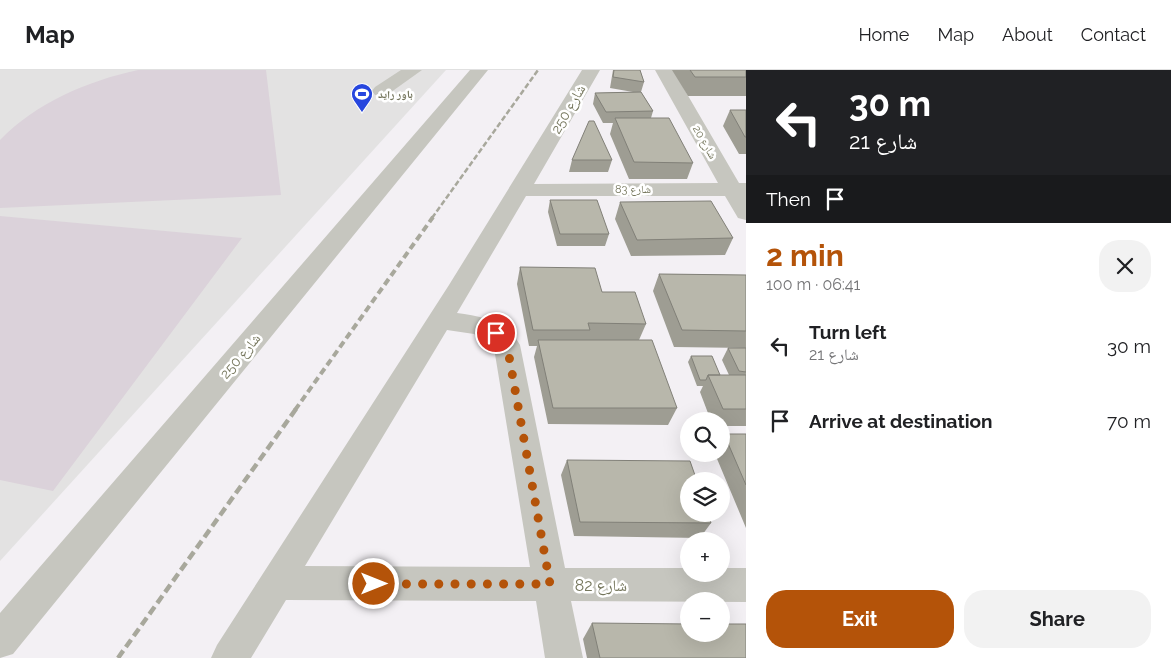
<!DOCTYPE html>
<html lang="en">
<head>
<meta charset="utf-8">
<style>
	:root { --surface:#fff; --page:#f2f2f2; --text:#202124; --muted:#757577; --line:#e0e0e0; --accent:#b45309 }
	body { margin:0; font-family:Raleway,"Noto Naskh Arabic",sans-serif; background:var(--page); color:var(--text); height:100vh; display:flex; flex-direction:column; font-size:19px; white-space:nowrap }
	* { box-sizing:border-box; margin:0 }
	p { font-size:16px; color:var(--muted) }
	.icon { flex:none; width:28px; height:28px; fill:none; stroke:currentColor; stroke-width:2; stroke-linecap:round; stroke-linejoin:round }
	.map { position:relative; flex:1; overflow:hidden }
	.details { display:flex; flex-direction:column; background:var(--surface); width:425px }
	.details>* { flex:none }
	.hud { background:#202124; color:#fff; overflow:hidden }
	.fabs { position:absolute; left:680px; top:342px; display:grid; gap:10px }
	.fabs a { display:grid; place-items:center; width:50px; height:50px; border-radius:50%; background:var(--surface); box-shadow:0 5px 20px #0002; font-size:25px }
	.pin { position:absolute; display:grid; place-items:center; width:42px; height:42px; color:#fff; margin:-21px; border:2px solid #fff; border-radius:50%; box-shadow:0 1px 5px #0007 }
	.me { position:absolute; width:55px; margin:-28px; rotate:90deg; stroke-linejoin:round; filter:drop-shadow(0 0 4px #0008) }
	.turn { display:flex; align-items:center; gap:18px; height:105px; padding:0 20px; font-size:22px }
	.turn .icon { width:65px; height:65px; stroke-width:2.5 }
	.turn b { display:block; font-size:35px; line-height:42px }
	.then { display:flex; align-items:center; height:48px; padding:0 20px; background:#0003; gap:10px; font-size:19px }
	.round { display:grid; place-items:center; flex:none; width:52px; height:52px; border-radius:20px; background:var(--page) }
	.headline { display:flex; align-items:center; justify-content:space-between; height:85px; padding:0 20px }
	h1 { font-size:30px; font-weight:700; line-height:38px; color:var(--accent) }
	.action { display:flex; gap:10px; margin-top:auto; padding:10px 20px }
	.action a { flex:1; height:58px; border-radius:20px; background:var(--accent); color:#fff; font-size:20px; font-weight:700; line-height:58px; text-align:center }
	.action a+a { background:var(--page); color:var(--text) }
	ul { padding:0; list-style:none }
	li { display:flex; align-items:center; gap:15px; height:75px; padding:0 20px }
	li div { flex:1 }
	li b { display:block; font-size:19px }
	li em { font-style:normal }
	header { display:flex; align-items:center; gap:30px; box-sizing:border-box; height:70px; padding:0 25px; background:var(--surface); border-bottom:1px solid var(--line) }
	header strong { font-size:24px }
	nav { display:flex; gap:28px; margin-inline-start:auto; font-size:18px }
	main { display:flex; flex:1; min-height:0 }
	.map>svg:first-child { display:block }
	.built { fill:#e3e2e2 }
	.green { fill:#dbd2da }
	.lines { fill:none; stroke-linecap:round; stroke-linejoin:round }
	.minor { fill:#c6c6bf; fill-rule:evenodd }
	.rail-far2 { stroke:#a8a89c; stroke-width:2.5; stroke-dasharray:5.5 2.5; stroke-linecap:butt }
	.rail-far1 { stroke:#a8a89c; stroke-width:4; stroke-dasharray:7 4; stroke-linecap:butt }
	.rail { stroke:#a8a89c; stroke-width:4.5; stroke-dasharray:9 4.5; stroke-linecap:butt }
	.wall { fill:#9e9d93 }
	.building { fill:#b8b7ab; stroke:#818078 }
	.route { stroke:#b45309; stroke-width:9; stroke-dasharray:0 16.2 }
	.labels { text-anchor:middle; stroke-width:5; stroke-linejoin:round; paint-order:stroke }
	.far-poi-label { font-size:11px; font-weight:bold; fill:#75765c; stroke:#fff; text-anchor:start }
	.far-street-label { font-size:11px; fill:#75765c; stroke:#fff }
	.street-label { font-size:14px; fill:#75765c; stroke:#fff }
	.near-street-label { font-size:16px; fill:#75765c; stroke:#fff }
</style>
</head>
<body>
<header>
<strong>Map</strong>
<nav><a>Home</a><a>Map</a><a>About</a><a>Contact</a></nav>
</header>
<main>
<div class="map">
<svg width="746" height="588" viewBox="0 0 746 588">
	<rect width="100%" height="100%" fill="#f3f0f4"/>
	<path class="built" d="M 0,0 L 446,0 L 0,491 Z"/>
	<path class="green" d="M 138,0 L 266,0 L 281,125 L 0,138 L 0,70 C 36,33 87,11 138,0 Z
		M 0,146 L 242,168 L 53,421 L 0,410 Z"/>
	<g class="lines">
		<path class="minor" d="M 401,0 L 422,0 L 387,25 L 375,25 L 372,21 L 375,17 Z
			M 470,0 L 488,0 L 13,584 L 0,588 L 0,543 Z
			M 582,0 L 600,0 L 534,114 L 718,113 L 655,0 L 673,0 L 739,113 L 746,113 L 746,150 L 738,148 L 725,126 L 526,126 L 457,243 C 482,246 507,252 520,275 L 565,498 L 689,498 L 689,504 L 721,504 L 721,498 L 746,498 L 746,532 L 571,531 L 583,588 L 545,588 L 536,531 L 286,530 L 251,588 L 211,588 L 217,575 L 449,215 ZM 447,260 L 474,264 L 494,278 L 530,497 L 305,496 Z"/>
		<path class="rail-far2" d="M 432,148 L 538,0"/>
		<path class="rail-far1" d="M 295,340 L 433,147"/>
		<path class="rail" d="M 118,588 L 296,339"/>
	</g>
	<path class="wall" d="M 613,0 L 640,0 L 644,12 L 641,22 L 653,41 L 651,48 L 693,93 L 687,109 L 629,109 L 610,64 L 613,53 L 603,53 L 593,34 L 595,23 L 633,22 L 610,18 Z
		M 672,0 L 746,0 L 746,26 L 688,26 Z
		M 730,40 L 746,40 L 746,84 L 739,84 L 723,56 Z
		M 572,90 L 612,90 L 608,102 L 569,102 Z
		M 550,130 L 609,164 L 605,176 L 557,176 L 548,142 Z
		M 620,132 L 733,168 L 725,185 L 631,186 L 615,149 Z
		M 520,197 L 602,222 L 646,254 L 639,270 L 677,338 L 668,355 L 548,354 L 534,287 L 537,276 L 529,276 L 517,214 Z
		M 659,204 L 746,205 L 746,278 L 674,277 L 653,221 Z
		M 728,278 L 746,278 L 746,356 L 721,356 L 721,351 L 711,351 L 700,322 L 703,316 L 697,316 L 688,292 L 691,286 L 720,305 L 729,305 L 722,290 Z
		M 724,364 L 746,364 L 746,458 L 715,384 L 721,384 L 721,368 Z
		M 567,390 L 711,453 L 700,468 L 574,466 L 561,405 Z
		M 592,553 L 746,588 L 587,588 L 583,569 Z"/>
	<path class="building" d="M 614,0 L 640,0 L 644,12 L 613,7 Z
		M 690,0 L 746,0 L 746,7 L 695,7 Z
		M 641,22 L 653,41 L 606,42 L 595,23 Z
		M 730,40 L 746,40 L 746,67 L 745,67 Z
		M 615,48 L 669,48 L 693,93 L 634,92 Z
		M 589,51 L 594,51 L 612,90 L 572,90 Z
		M 550,130 L 597,130 L 609,164 L 560,164 Z
		M 711,131 L 733,168 L 637,170 L 620,132 Z
		M 520,197 L 595,198 L 602,222 L 635,222 L 646,254 L 588,253 L 590,260 L 533,260 Z
		M 659,204 L 746,205 L 746,261 L 682,260 Z
		M 538,270 L 652,270 L 677,338 L 553,338 Z
		M 728,278 L 746,278 L 746,302 L 739,301 Z
		M 691,286 L 712,286 L 720,305 L 708,305 L 706,310 L 700,310 Z
		M 708,305 L 746,305 L 746,339 L 723,339 Z
		M 724,364 L 746,364 L 746,415 Z
		M 567,390 L 690,391 L 697,411 L 689,411 L 689,444 L 708,444 L 711,453 L 580,452 Z
		M 592,553 L 689,554 L 689,564 L 721,564 L 721,554 L 746,554 L 746,588 L 600,588 Z"/>
	<g class="lines">
		<path class="route" d="M 374,514 L 550,514 L 507,275 L 496,263"/>
	</g>
	<defs>
		<g id="stadium-pin" transform="scale(1.125)"><path d="M0 17L-7.5 6A9.5 9.5 0 1 1 7.5 6Z" fill="#2746de" stroke="#fff"/><path d="M0-5a6.5 5 0 1 0 0 10a6.5 5 0 1 0 0-10ZM-3.5-1.8h7v3.6h-7Z" fill="#fff"/></g>
	</defs>
	<g fill-rule="evenodd">
		<use href="#stadium-pin" x="362" y="24"/>
	</g>
	<g class="labels">
		<g class="far-poi-label">
			<text x="378" y="28">باور رايد</text>
		</g>
		<g class="far-street-label">
			<text transform="translate(705 72) rotate(60)" y="4">شارع 20</text>
			<text x="633" y="123">شارع 83</text>
		</g>
		<g class="street-label">
			<text transform="translate(568 39) rotate(-60)" y="5">شارع 250</text>
			<text transform="translate(240 286) rotate(-50)" y="5">شارع 250</text>
		</g>
		<g class="near-street-label">
			<text x="601" y="521">شارع 82</text>
		</g>
	</g>
</svg>
<div class="fabs">
<a><svg class="icon" aria-label="search" viewBox="0 0 24 24"><circle cx="10" cy="10" r="6"/><path d="M15 15l6 6"/></svg></a>
<a><svg class="icon" aria-label="layers" viewBox="0 0 24 24"><path d="M12 4l9 5-9 5-9-5zM3 14l9 5 9-5"/></svg></a>
<a>+</a>
<a>−</a>
</div>
<div class="pin" style="left:496px;top:263px;background:#d93025"><svg class="icon" aria-label="arrive" viewBox="0 0 24 24"><path d="M6 21V4h12l-3 4 3 4H6"/></svg></div>
<svg class="me" style="left:374px;top:514px" viewBox="-20 -20 40 40"><circle r="17" fill="#b45309" stroke="#fff" stroke-width="3"/><path d="M0-11L8 9 0 5-8 9z" fill="#fff"/></svg>
</div>
<section class="details">
<div class="hud">
<div class="turn"><svg class="icon" aria-label="left" viewBox="0 0 24 24"><path d="M17 20v-9H6M10 6l-5 5 5 5"/></svg><div><b>30 m</b>شارع 21</div></div>
<div class="then">Then<svg class="icon" aria-label="arrive" viewBox="0 0 24 24"><path d="M6 21V4h12l-3 4 3 4H6"/></svg></div>
</div>
<div class="headline"><div><h1>2 min</h1><p>100 m · 06:41</p></div><a class="round"><svg class="icon" aria-label="close" viewBox="0 0 24 24"><path d="M6 6l12 12M18 6L6 18"/></svg></a></div>
<ul>
<li><svg class="icon" aria-label="left" viewBox="0 0 24 24"><path d="M17 20v-9H6M10 6l-5 5 5 5"/></svg><div><b>Turn left</b><p>شارع 21</p></div><em>30 m</em></li>
<li><svg class="icon" aria-label="arrive" viewBox="0 0 24 24"><path d="M6 21V4h12l-3 4 3 4H6"/></svg><div><b>Arrive at destination</b></div><em>70 m</em></li>
</ul>
<div class="action"><a>Exit</a><a>Share</a></div>
</section>
</main>
</body>
</html>
